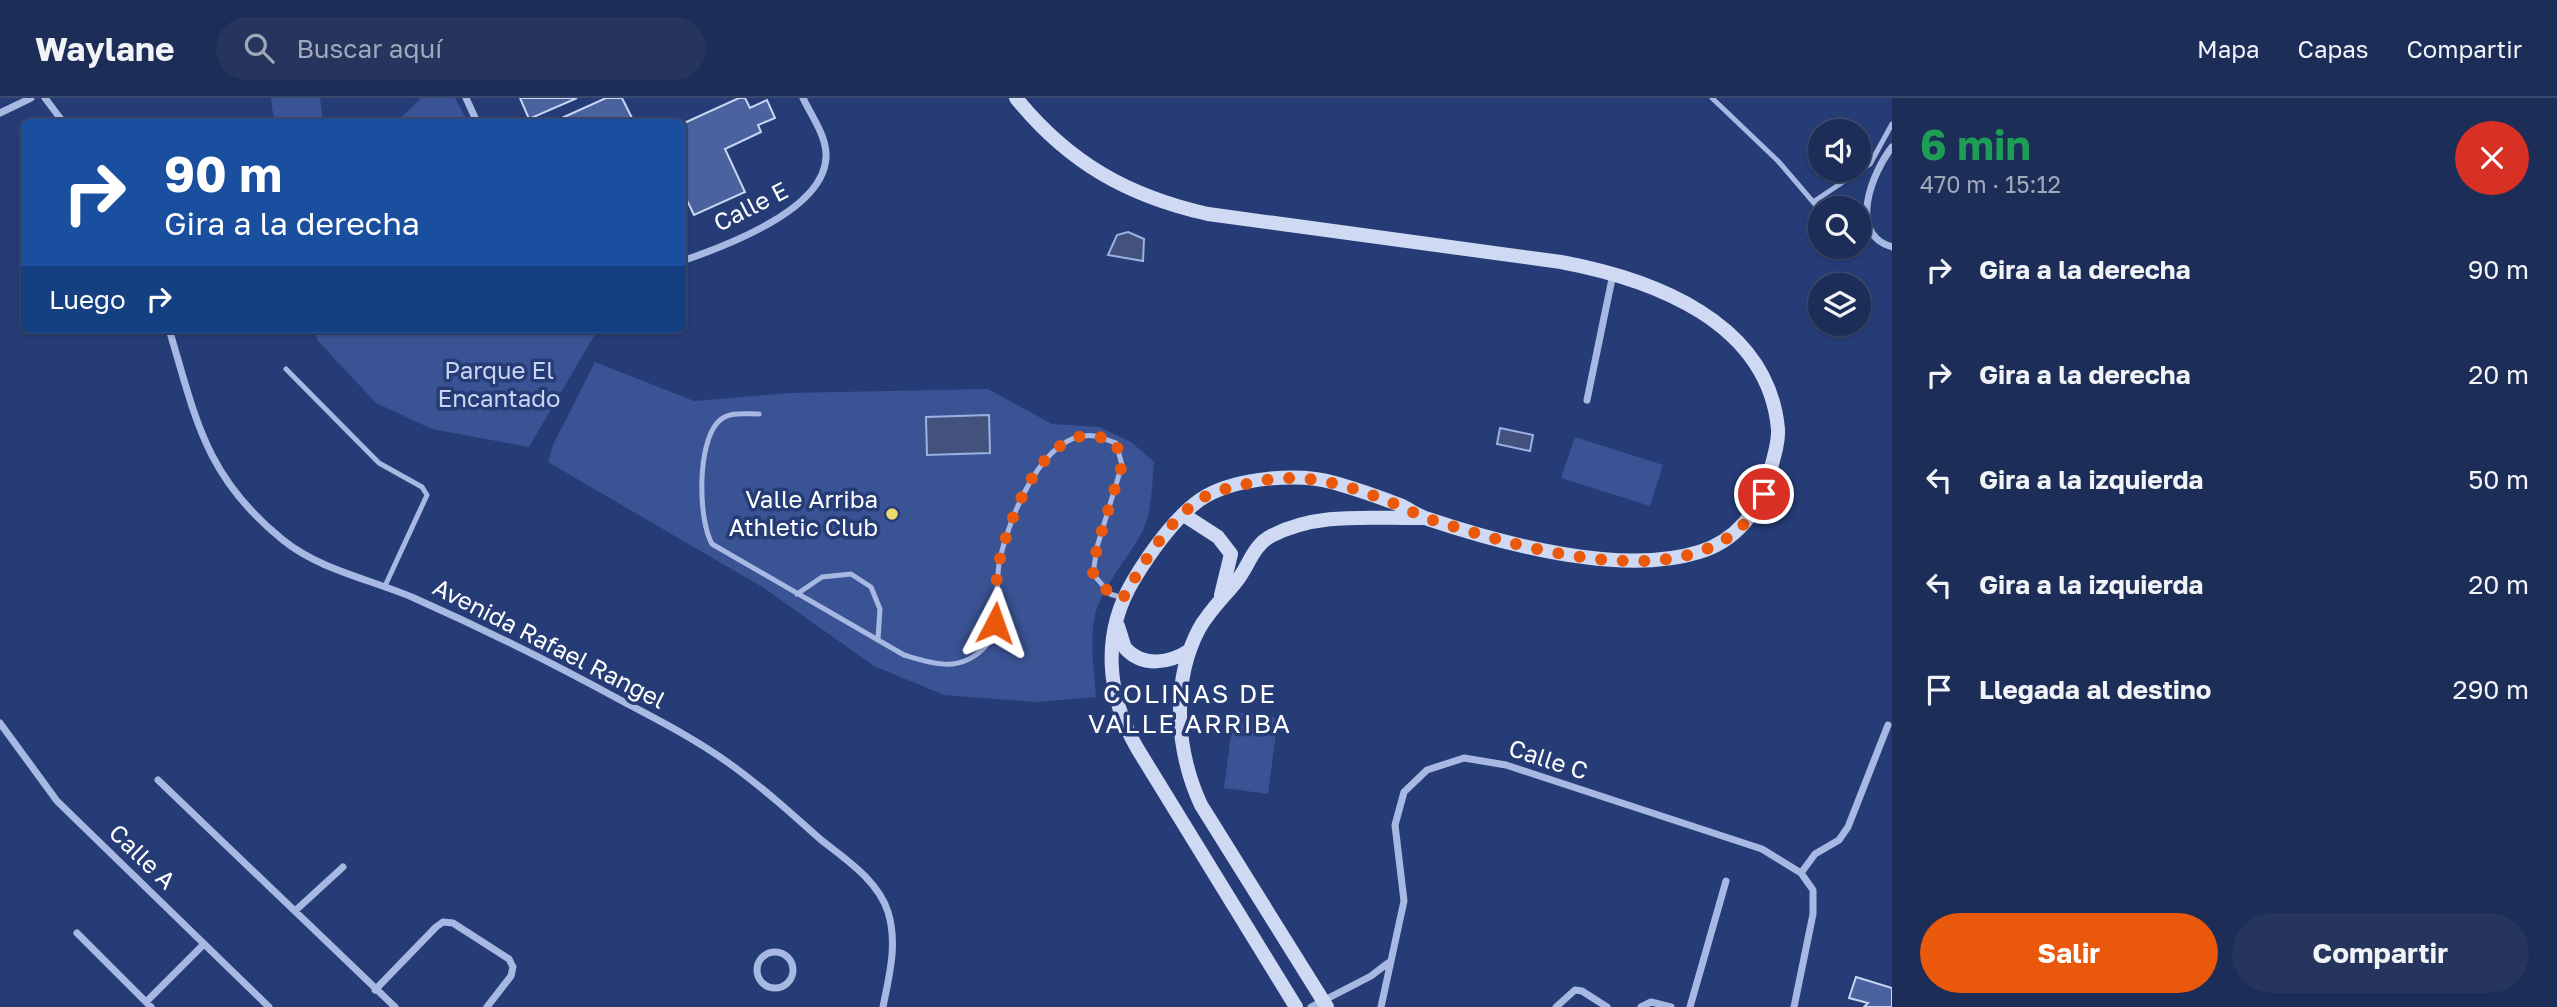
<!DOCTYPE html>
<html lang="es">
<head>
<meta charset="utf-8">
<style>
	:root { --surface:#1c2d58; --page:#25355e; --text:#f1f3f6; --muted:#a0a8ba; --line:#3a496e; --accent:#ea580c }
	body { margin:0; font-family:"Golos Text",sans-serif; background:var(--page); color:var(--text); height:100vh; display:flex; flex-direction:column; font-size:26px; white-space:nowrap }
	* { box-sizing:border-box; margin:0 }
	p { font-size:23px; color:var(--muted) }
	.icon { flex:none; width:38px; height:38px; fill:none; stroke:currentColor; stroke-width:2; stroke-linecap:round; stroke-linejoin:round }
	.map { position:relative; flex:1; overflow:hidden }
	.details { display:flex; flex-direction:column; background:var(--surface); width:665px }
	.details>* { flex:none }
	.top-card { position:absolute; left:21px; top:21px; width:665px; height:214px; border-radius:10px; box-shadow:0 2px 5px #0004,0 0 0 2px var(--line); background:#1a4fa0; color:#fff; overflow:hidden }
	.fabs { position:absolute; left:1808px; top:21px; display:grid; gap:14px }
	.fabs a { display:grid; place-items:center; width:63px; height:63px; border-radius:50%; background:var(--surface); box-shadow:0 2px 5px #0004,0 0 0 2px var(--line); font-size:35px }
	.pin { position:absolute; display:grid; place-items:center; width:60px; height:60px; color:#fff; margin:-30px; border:4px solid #fff; border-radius:50%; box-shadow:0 2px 7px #0007 }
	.me { position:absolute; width:77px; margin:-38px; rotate:4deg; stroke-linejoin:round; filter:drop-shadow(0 0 5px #0008) }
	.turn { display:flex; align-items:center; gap:24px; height:147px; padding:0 28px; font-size:32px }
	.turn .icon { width:91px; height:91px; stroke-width:2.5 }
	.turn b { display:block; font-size:49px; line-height:60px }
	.then { display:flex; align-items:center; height:66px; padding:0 28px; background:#0003; gap:14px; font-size:26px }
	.round { display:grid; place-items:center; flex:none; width:74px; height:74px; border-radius:37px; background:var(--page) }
	.summary { display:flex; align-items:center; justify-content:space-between; height:119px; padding:0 28px }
	h1 { font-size:42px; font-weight:700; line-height:52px; color:#1e9e55 }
	.primary-button { display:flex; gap:14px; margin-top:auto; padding:14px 28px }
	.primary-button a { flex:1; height:80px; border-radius:42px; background:var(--accent); color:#fff; font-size:28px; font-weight:700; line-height:80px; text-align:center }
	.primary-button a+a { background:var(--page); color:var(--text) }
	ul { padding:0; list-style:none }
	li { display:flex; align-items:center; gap:21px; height:105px; padding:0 28px }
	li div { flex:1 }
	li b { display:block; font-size:26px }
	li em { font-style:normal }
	header { display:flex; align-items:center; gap:42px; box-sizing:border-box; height:98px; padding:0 35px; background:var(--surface); border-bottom:2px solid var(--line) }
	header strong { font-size:33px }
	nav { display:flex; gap:38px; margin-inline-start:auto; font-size:24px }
	.search { width:490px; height:63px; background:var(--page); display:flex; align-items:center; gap:18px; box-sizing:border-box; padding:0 24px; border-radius:38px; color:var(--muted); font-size:26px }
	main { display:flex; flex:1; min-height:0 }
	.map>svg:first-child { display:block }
	.green { fill:#3a5394 }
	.water { fill:#42527d; stroke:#9bb1e3; stroke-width:2 }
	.building { fill:#4a629e; stroke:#c9d5f2; stroke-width:2 }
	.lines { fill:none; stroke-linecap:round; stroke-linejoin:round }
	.lane { stroke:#a7b8e2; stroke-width:5 }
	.street { stroke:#a7b8e2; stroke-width:7 }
	.secondary { stroke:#cfd9f3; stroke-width:14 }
	.route { stroke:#ea580c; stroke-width:12; stroke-dasharray:0 21.6 }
	.poi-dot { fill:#ebdb6d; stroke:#263c76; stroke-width:2.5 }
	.labels { text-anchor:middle; stroke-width:7; stroke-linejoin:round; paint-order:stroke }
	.street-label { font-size:24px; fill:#fff; stroke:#263c76 }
	.park-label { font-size:24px; fill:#c9d5f2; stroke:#263c76 }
	.poi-label { font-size:24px; fill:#fff; stroke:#263c76; text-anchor:end }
	.neighbourhood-label { font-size:26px; letter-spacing:2px; fill:#fff; stroke:#263c76 }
</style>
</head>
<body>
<header>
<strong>Waylane</strong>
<div class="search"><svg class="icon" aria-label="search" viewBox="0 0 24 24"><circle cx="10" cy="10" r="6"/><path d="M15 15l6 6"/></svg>Buscar aquí</div>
<nav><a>Mapa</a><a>Capas</a><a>Compartir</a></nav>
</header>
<main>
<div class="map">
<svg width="1892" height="909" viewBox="0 0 1892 909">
	<rect width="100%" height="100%" fill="#263c76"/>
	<path class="green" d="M 271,0 L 320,0 L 323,24 L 274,24 Z
		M 421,0 L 455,0 L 468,24 L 389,24 L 398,23 Z
		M 314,231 L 598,231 L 529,349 L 432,331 L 376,305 L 318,243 Z
		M 595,264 L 694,303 L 789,295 L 988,291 L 1052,326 L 1099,329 L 1131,344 L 1154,364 C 1152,386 1152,419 1140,438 C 1127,461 1108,482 1098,507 C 1088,534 1094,570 1096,599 L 1035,604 L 944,597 L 874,568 L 764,490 L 548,364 L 553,347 Z
		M 1575,339 L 1663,367 L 1650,408 L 1561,380 Z
		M 1234,614 L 1278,620 L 1268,696 L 1224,690 Z"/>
	<path class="water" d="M 1128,134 L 1144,141 L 1143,163 L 1108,157 L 1117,137 Z
		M 989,317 L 990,355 L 927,357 L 926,319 Z
		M 1500,330 L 1533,337 L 1530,353 L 1497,346 Z"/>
	<path class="building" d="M 520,0 L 577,0 L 529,21 Z
		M 606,0 L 622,0 L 634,24 L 553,24 Z
		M 739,0 L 745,0 L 750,10 L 767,2 L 775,20 L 758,27 L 761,34 L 725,51 L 745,94 L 694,117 L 682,92 L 682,26 Z
		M 1856,879 L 1892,890 L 1892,909 L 1864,909 L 1868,905 L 1849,900 Z"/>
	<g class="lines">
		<path class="lane" d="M 1712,0 L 1778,63 L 1820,112
			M 1813,104 L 1870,66 L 1892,26
			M 1858,128 L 1868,128
			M 286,271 L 379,365 L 422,389 L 427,397 L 385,488
			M 759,316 C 746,316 728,313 718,324 C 697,346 698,421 712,446 L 904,557 C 934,566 959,575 984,550 C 1002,532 994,485 1000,461 C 1009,421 1043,331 1095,338 C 1102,339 1109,343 1116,345 L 1122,367 L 1097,449 L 1093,476 L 1110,496 L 1123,500
			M 797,496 L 822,479 L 851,476 L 871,489 L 880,511 L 878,541"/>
		<path class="street" d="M 45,0 L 63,24
			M 466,0 L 477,24
			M 0,15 L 31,0
			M 1892,49 C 1872,75 1847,136 1892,149
			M 682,163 C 726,148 829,110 826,55 C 825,36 811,17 803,0
			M 169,231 C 196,321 205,379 283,442 C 320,472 370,481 414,500 C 486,532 555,566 624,604 C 660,623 697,642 730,666 C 762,689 791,715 820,741 C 845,761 878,782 888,814 C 898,846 889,878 883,909
			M 1587,302 L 1613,176
			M 0,625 L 57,703 L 269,909
			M 158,682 L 395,909
			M 1801,775 L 1815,756 L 1839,742 L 1848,729 L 1888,627
			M 295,813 L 343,769
			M 77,835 L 151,909
			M757 872a18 18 0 1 1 36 0a18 18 0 1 1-36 0Z
			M 375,892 L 436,829 L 443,824 L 453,825 L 509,861 L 513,869 L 511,878 L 487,909
			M 146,904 L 204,846
			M 1311,909 L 1371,878 L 1388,865
			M 1381,909 L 1404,803 L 1395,727 L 1404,694 L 1427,672 L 1464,660 L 1506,667 L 1762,751 L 1801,775 L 1813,792 L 1813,816 L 1794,909
			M 1556,909 L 1575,892 L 1582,893 L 1607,909
			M 1641,909 L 1651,904 L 1671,909
			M 1690,909 L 1726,783"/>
		<path class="secondary" d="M 1016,0 C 1068,64 1127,98 1208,116 L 1561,164 C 1652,181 1768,223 1778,331 C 1779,346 1772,365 1768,380 C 1759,414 1734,444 1699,454 C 1622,478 1503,446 1428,421 C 1418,418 1409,411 1400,407 C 1379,399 1356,391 1335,385 C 1299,374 1238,380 1206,398 C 1178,414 1149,456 1133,483 C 1101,537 1107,598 1137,650 L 1296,909
			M 1184,417 L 1218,439 L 1231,456 L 1221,497
			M 1118,528 L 1125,550 C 1143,570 1170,565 1190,552
			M 1327,909 L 1201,707 C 1176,653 1171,584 1199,531 C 1209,513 1223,500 1236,484 C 1248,470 1253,447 1271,438 C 1319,413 1372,421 1424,420"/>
	</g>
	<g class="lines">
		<path class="route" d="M 995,525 C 996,504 995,481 1000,461 C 1009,421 1042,331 1095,338 C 1102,339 1109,343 1116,345 L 1122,367 L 1097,449 L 1093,476 L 1110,496 L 1123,500 C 1142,467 1172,416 1206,398 C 1218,392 1234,389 1247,386 C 1300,371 1350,387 1400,408 C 1410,412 1419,418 1429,421 C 1513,447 1678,500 1747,423 C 1754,416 1759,405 1764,396"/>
	</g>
	<circle class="poi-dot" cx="892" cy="416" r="7"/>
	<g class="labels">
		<g class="street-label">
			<text transform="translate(751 109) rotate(-27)" y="8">Calle E</text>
			<text transform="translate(549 546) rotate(27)" y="8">Avenida Rafael Rangel</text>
			<text transform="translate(1548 662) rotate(18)" y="8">Calle C</text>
			<text transform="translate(142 759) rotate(44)" y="8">Calle A</text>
		</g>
		<g class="park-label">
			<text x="499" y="281">Parque El<tspan x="499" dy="28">Encantado</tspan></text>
		</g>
		<g class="poi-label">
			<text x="878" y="410">Valle Arriba<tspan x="878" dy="28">Athletic Club</tspan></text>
		</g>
		<g class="neighbourhood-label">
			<text x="1190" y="605">COLINAS DE<tspan x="1190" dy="30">VALLE ARRIBA</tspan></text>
		</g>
	</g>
</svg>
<div class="fabs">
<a><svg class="icon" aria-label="sound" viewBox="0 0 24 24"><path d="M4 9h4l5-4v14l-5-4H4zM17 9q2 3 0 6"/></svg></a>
<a><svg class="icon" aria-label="search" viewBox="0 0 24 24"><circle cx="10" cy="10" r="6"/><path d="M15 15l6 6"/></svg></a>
<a><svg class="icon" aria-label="layers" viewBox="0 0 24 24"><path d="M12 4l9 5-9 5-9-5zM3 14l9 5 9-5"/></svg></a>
</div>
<div class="pin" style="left:1764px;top:396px;background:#d93025"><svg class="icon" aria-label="arrive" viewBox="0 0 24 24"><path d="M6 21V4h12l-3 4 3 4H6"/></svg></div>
<svg class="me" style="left:995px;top:525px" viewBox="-20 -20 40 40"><path d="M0-17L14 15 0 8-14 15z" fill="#ea580c" stroke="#fff" stroke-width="4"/></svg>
<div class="top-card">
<div class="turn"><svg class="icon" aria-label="right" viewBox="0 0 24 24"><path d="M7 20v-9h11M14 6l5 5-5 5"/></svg><div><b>90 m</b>Gira a la derecha</div></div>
<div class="then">Luego<svg class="icon" aria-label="right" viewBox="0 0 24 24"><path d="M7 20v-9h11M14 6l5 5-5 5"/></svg></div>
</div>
</div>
<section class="details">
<div class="summary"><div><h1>6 min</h1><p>470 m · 15:12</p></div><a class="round" style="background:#d93025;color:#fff"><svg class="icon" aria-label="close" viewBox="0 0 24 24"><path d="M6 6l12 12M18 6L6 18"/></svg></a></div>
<ul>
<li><svg class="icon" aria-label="right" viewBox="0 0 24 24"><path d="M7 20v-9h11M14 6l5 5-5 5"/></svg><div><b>Gira a la derecha</b></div><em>90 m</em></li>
<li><svg class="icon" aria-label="right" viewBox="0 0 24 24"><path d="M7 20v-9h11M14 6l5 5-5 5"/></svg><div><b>Gira a la derecha</b></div><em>20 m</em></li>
<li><svg class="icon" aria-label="left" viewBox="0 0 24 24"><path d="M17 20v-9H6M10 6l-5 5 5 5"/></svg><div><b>Gira a la izquierda</b></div><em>50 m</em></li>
<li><svg class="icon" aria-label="left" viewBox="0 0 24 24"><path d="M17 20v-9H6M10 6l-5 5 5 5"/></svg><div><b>Gira a la izquierda</b></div><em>20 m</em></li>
<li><svg class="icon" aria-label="arrive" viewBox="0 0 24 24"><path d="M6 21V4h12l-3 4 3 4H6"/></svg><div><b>Llegada al destino</b></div><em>290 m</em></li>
</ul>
<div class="primary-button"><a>Salir</a><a>Compartir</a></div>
</section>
</main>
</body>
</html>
